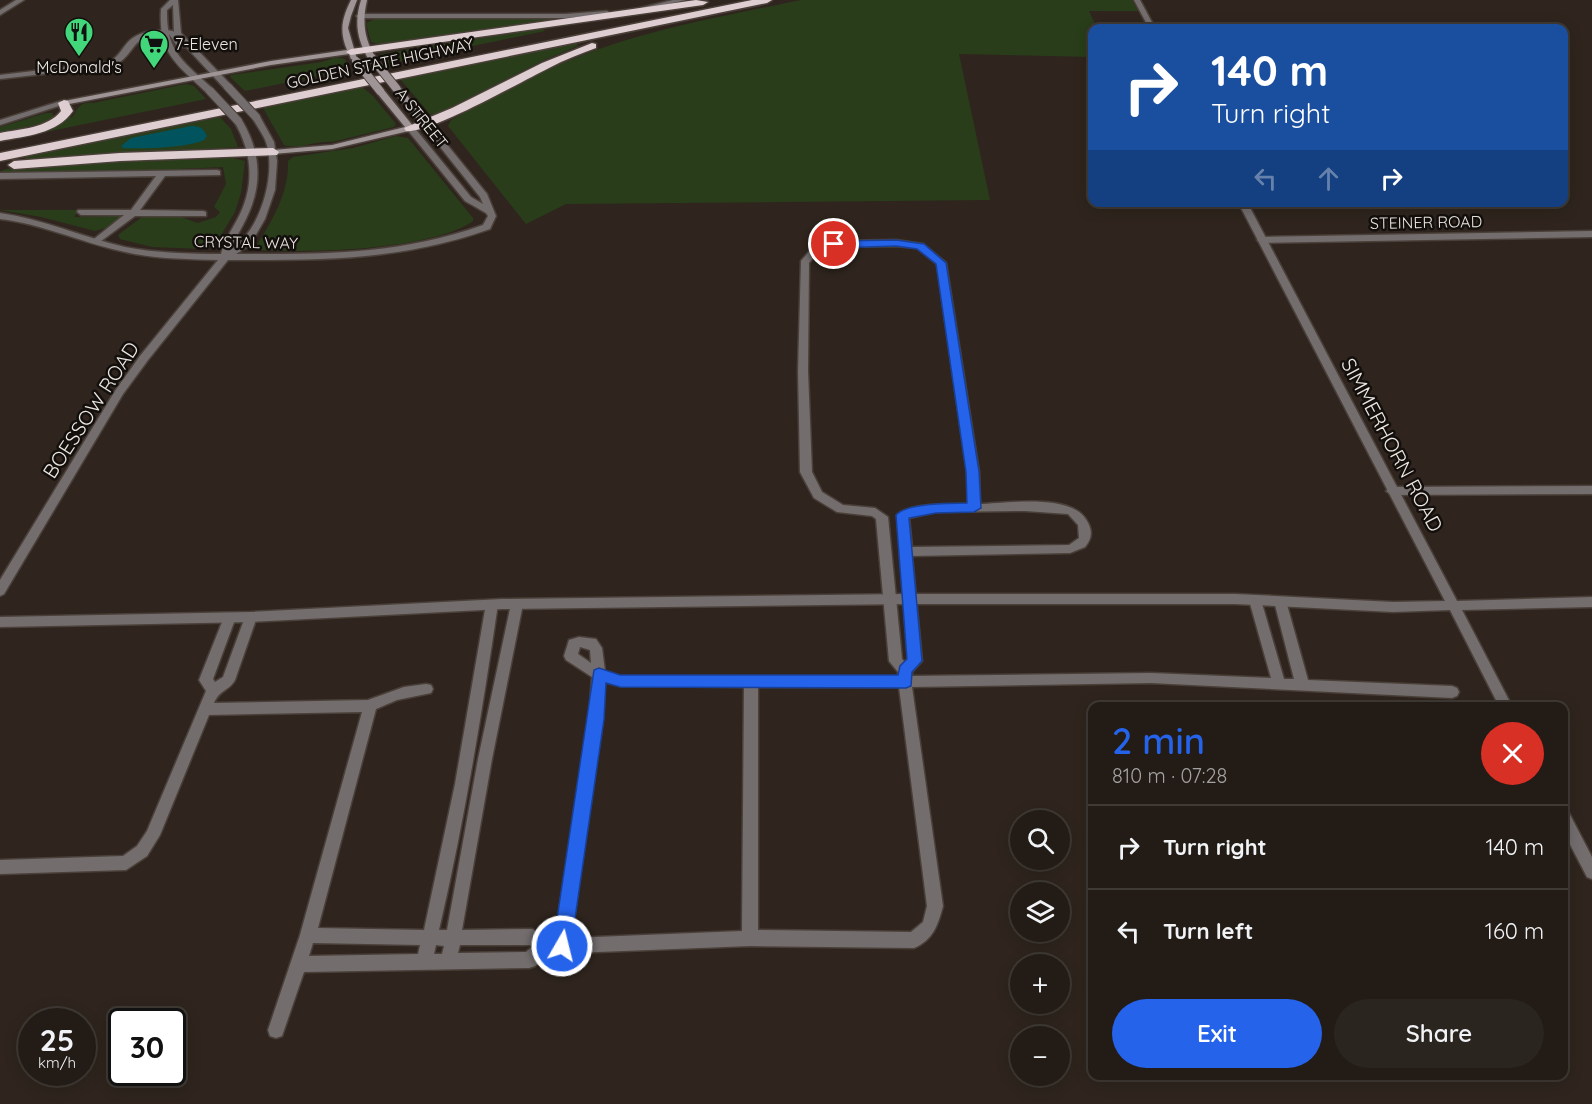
<!DOCTYPE html>
<html lang="en">
<head>
<meta charset="utf-8">
<style>
	:root { --surface:#231c16; --page:#2b251f; --text:#f1f3f6; --muted:#a3a1a1; --line:#403a35; --accent:#2563eb }
	body { margin:0; font-family:Quicksand,sans-serif; background:var(--page); color:var(--text); height:100vh; display:flex; flex-direction:column; font-size:22px; white-space:nowrap }
	* { box-sizing:border-box; margin:0 }
	p { font-size:20px; color:var(--muted) }
	.icon { flex:none; width:33px; height:33px; fill:none; stroke:currentColor; stroke-width:2; stroke-linecap:round; stroke-linejoin:round }
	.map { position:relative; flex:1; overflow:hidden }
	.details { position:absolute; left:1088px; top:702px; width:480px; height:378px; display:flex; flex-direction:column; background:var(--surface); border-radius:12px; box-shadow:0 3px 15px #0003,0 0 0 2px var(--line) }
	.details>* { flex:none }
	.hud { position:absolute; left:1088px; top:24px; width:480px; height:183px; border-radius:12px; box-shadow:0 3px 15px #0003,0 0 0 2px var(--line); background:#1a4fa0; color:#fff; overflow:hidden }
	.tools { position:absolute; left:1010px; top:810px; display:grid; gap:12px }
	.tools a { display:grid; place-items:center; width:60px; height:60px; border-radius:50%; background:var(--surface); box-shadow:0 3px 15px #0003,0 0 0 2px var(--line); font-size:30px }
	.speed { position:absolute; left:18px; top:1008px; display:flex; gap:12px; font-size:30px; font-weight:700; text-align:center }
	.speed>* { display:grid; place-content:center; width:78px; height:78px; border-radius:50%; background:var(--surface); box-shadow:0 3px 15px #0003,0 0 0 2px var(--line); line-height:1 }
	.speed small { font-size:15px; font-weight:400 }
	.speed .limit { border:3px solid #111; border-radius:9px; background:#fff; color:#111 }
	.pin { position:absolute; display:grid; place-items:center; width:51px; height:51px; color:#fff; margin:-26px; border:3px solid #fff; border-radius:50%; box-shadow:0 2px 6px #0007 }
	.me { position:absolute; width:66px; margin:-33px; rotate:8deg; stroke-linejoin:round; filter:drop-shadow(0 0 4px #0008) }
	.turn { display:flex; align-items:center; gap:21px; height:126px; padding:0 24px; font-size:27px }
	.turn .icon { width:78px; height:78px; stroke-width:2.5 }
	.turn b { display:block; font-size:42px; line-height:51px }
	.lanes { display:flex; align-items:center; height:57px; padding:0 24px; background:#0003; justify-content:center; gap:30px; direction:ltr }
	.lanes .off { opacity:.35 }
	.round { display:grid; place-items:center; flex:none; width:63px; height:63px; border-radius:32px; background:var(--page) }
	.headline { display:flex; align-items:center; justify-content:space-between; height:102px; padding:0 24px }
	h1 { font-size:36px; font-weight:600; line-height:45px; color:var(--accent) }
	.cta { display:flex; gap:12px; margin-top:auto; padding:12px 24px }
	.cta a { flex:1; height:69px; border-radius:36px; background:var(--accent); color:#fff; font-size:24px; font-weight:600; line-height:69px; text-align:center }
	.cta a+a { background:var(--page); color:var(--text) }
	ul { padding:0; list-style:none }
	li { display:flex; align-items:center; gap:18px; height:84px; padding:0 24px; border-top:2px solid var(--line) }
	li div { flex:1 }
	li b { display:block; font-size:22px }
	li em { font-style:normal }
	.map>svg:first-child { display:block }
	.green { fill:#293d1a }
	.water { fill:#01535e }
	.lines { fill:none; stroke-linecap:round; stroke-linejoin:round }
	.minor-casing { stroke:#4a4039; stroke-width:3 }
	.tertiary-casing { stroke:#4a4039; stroke-width:3 }
	.secondary-casing { stroke:#4a4039; stroke-width:3 }
	.motorway-casing { stroke:#4a4039; stroke-width:3 }
	.minor { fill:#736d6e; fill-rule:evenodd }
	.tertiary { fill:#736d6e; fill-rule:evenodd }
	.secondary { fill:#9f9496; fill-rule:evenodd }
	.motorway { fill:#dfced1; fill-rule:evenodd }
	.tertiary-bridge-casing { stroke:#4a4039; stroke-width:10; stroke-linecap:butt }
	.secondary-bridge-casing { stroke:#4a4039; stroke-width:10; stroke-linecap:butt }
	.tertiary-bridge { stroke:#736d6e; stroke-width:8 }
	.secondary-bridge { stroke:#9f9496; stroke-width:8 }
	.route { fill:#2563eb; stroke:#184099; stroke-width:1.5 }
	.labels { text-anchor:middle; stroke-width:5; stroke-linejoin:round; paint-order:stroke }
	.far-poi-label { font-size:16px; fill:#ede7e2; stroke:#130f0c; text-anchor:start }
	.far-street-label { font-size:16px; fill:#ede7e2; stroke:#130f0c }
	.street-label { font-size:20px; fill:#ede7e2; stroke:#130f0c }
</style>
</head>
<body>
<div class="map">
<svg width="1592" height="1104" viewBox="0 0 1592 1104">
	<rect width="100%" height="100%" fill="#2f251e"/>
	<path class="green" d="M 801,0 L 1132,0 L 1138,11 L 1089,11 L 1097,28 L 1092,28 L 1092,57 L 959,54 L 990,200 L 566,204 L 526,224 L 448,126 L 451,120 C 490,100 529,76 570,60 C 643,30 723,16 801,0 Z
		M 594,15 L 381,45 L 371,42 L 366,23 L 375,19 L 548,18 Z
		M 542,28 L 545,31 L 386,64 L 380,54 Z
		M 576,43 L 578,46 L 544,60 L 438,114 L 430,114 L 400,79 Z
		M 336,57 L 345,59 L 349,70 L 245,91 L 230,77 L 231,75 L 322,62 Z
		M 186,84 L 194,86 L 206,99 L 46,132 L 47,128 L 73,116 C 79,106 81,102 93,103 Z
		M 362,87 L 373,96 L 396,124 L 394,127 L 332,142 C 316,140 300,150 284,145 L 263,108 Z
		M 46,113 L 52,113 L 54,117 L 44,123 L 0,133 L 0,127 Z
		M 220,117 L 231,129 L 238,147 L 25,161 L 25,156 Z
		M 396,136 L 408,138 L 473,218 L 473,221 C 433,250 310,253 261,250 L 257,245 C 273,219 289,193 288,161 L 293,157 L 353,148 Z
		M 233,158 L 245,161 L 241,193 L 235,212 L 215,245 L 204,249 L 152,247 L 120,239 L 118,235 L 142,217 L 181,217 L 198,223 L 216,217 L 220,212 L 214,207 L 226,184 L 223,167 L 157,170 L 0,172 C 19,158 197,160 233,158 Z
		M 0,210 L 79,210 L 74,217 L 122,216 L 106,228 L 95,231 L 41,217 Z"/>
	<path class="water" d="M 191,126 C 200,126 203,128 207,136 L 204,140 C 186,148 143,149 123,148 L 121,146 L 131,138 Z"/>
	<g class="lines">
		<g class="minor-casing">
			<path id="minor" d="M 16,0 L 24,0 L 0,15 L 0,10 Z
				M 673,0 L 686,0 L 639,11 L 636,9 Z
				M 607,11 L 610,13 L 609,14 L 566,18 L 359,18 L 356,16 L 359,14 L 566,14 Z
				M 166,30 L 173,31 L 183,42 L 190,44 L 190,48 L 177,46 L 169,34 C 128,34 139,52 114,66 L 0,79 L 0,75 L 109,62 C 119,57 122,48 129,41 C 138,32 154,30 166,30 Z
				M 217,170 L 220,171 L 220,175 L 165,176 L 140,210 L 203,211 L 206,212 L 206,216 L 135,216 L 97,244 L 92,241 L 94,239 L 124,215 L 81,215 L 77,212 L 78,210 L 131,210 L 156,176 L 0,179 L 0,173 Z
				M 1592,231 L 1592,237 L 1261,243 L 1257,240 L 1261,237 Z
				M 896,240 L 923,244 L 946,263 L 979,472 L 980,504 C 1008,503 1072,493 1087,521 C 1093,531 1092,538 1085,547 L 1070,553 L 912,556 L 922,661 L 912,672 L 912,676 L 1151,673 L 1271,678 L 1249,600 L 1251,597 L 1259,597 L 1261,600 L 1284,679 L 1294,679 L 1274,601 L 1276,598 L 1284,598 L 1286,601 L 1308,680 L 1452,686 L 1457,688 L 1459,692 L 1457,696 L 1452,698 L 1151,683 L 912,687 L 943,906 C 938,925 933,940 914,948 L 750,946 L 548,954 L 535,966 L 529,968 L 304,972 L 282,1036 L 276,1038 L 270,1036 L 268,1030 L 300,935 L 362,712 L 209,715 L 160,835 L 147,856 L 126,870 L 0,874 L 0,860 L 123,856 L 137,846 L 147,831 L 206,691 L 199,680 L 224,617 L 226,614 L 234,614 L 236,617 L 213,679 L 215,682 L 223,677 L 245,617 L 247,614 L 255,614 L 257,617 L 235,680 C 229,691 220,689 214,703 L 368,700 L 404,687 L 426,684 L 431,685 L 433,689 L 431,693 L 397,700 L 376,709 L 318,928 L 424,930 L 455,784 L 486,604 L 488,601 L 496,601 L 498,604 C 482,713 464,823 439,930 L 447,930 L 478,759 L 511,604 L 513,601 L 521,601 L 523,604 L 492,759 L 462,930 L 532,929 L 547,938 L 555,938 L 589,719 L 592,677 L 566,660 L 564,656 L 569,640 L 579,637 L 596,639 L 602,648 L 605,671 L 620,676 L 898,677 L 898,672 L 889,661 L 876,519 L 872,516 L 837,512 L 814,498 L 800,472 L 798,371 L 801,261 L 812,248 L 834,241 ZM 896,246 L 917,248 L 937,264 L 967,472 L 968,504 C 952,504 908,503 897,515 L 908,659 L 905,662 L 902,659 L 888,517 L 875,508 L 843,505 L 822,492 L 812,472 L 808,371 L 809,263 L 818,252 L 835,247 ZM 1025,511 L 1068,514 L 1078,525 L 1079,538 L 1069,545 L 912,547 L 909,518 L 936,512 ZM 580,647 L 590,650 L 591,663 L 578,654 ZM 605,682 L 620,686 L 744,687 L 742,931 L 571,938 L 603,719 ZM 758,687 L 899,687 L 927,906 L 923,922 L 911,932 L 758,930 ZM 313,943 L 420,945 L 418,954 L 309,956 ZM 436,945 L 444,946 L 442,954 L 434,954 ZM 460,945 L 530,945 L 532,947 L 526,952 L 458,953 Z
				M 1592,486 L 1592,494 L 1392,495 L 1386,491 L 1392,487 Z"/>
		</g>
		<g class="tertiary-casing">
			<path id="tertiary" d="M 170,0 L 178,0 L 181,33 L 231,85 L 231,89 L 225,89 L 174,34 L 173,5 L 167,10 C 166,53 184,62 213,89 L 213,93 L 207,93 C 177,64 158,54 161,9 Z
				M 1134,0 L 1140,0 L 1155,28 L 1149,28 Z
				M 61,101 L 68,103 L 0,125 L 0,120 Z
				M 253,115 L 259,115 L 274,142 L 277,161 L 275,190 L 265,219 L 250,245 L 236,254 C 324,254 399,255 483,225 L 488,216 L 486,213 L 465,201 L 406,128 L 413,126 L 471,197 L 483,204 L 480,197 L 421,123 L 425,121 L 428,121 L 487,194 L 496,216 L 490,229 C 399,261 323,260 228,260 L 148,360 L 123,394 L 4,594 L 0,596 L 0,580 L 115,391 L 140,356 L 218,260 C 186,259 153,259 121,251 C 80,242 42,224 0,219 L 0,213 C 43,219 82,237 125,247 C 156,253 189,254 221,254 C 224,241 231,231 237,220 C 255,187 253,153 234,121 L 235,119 L 241,119 C 261,151 263,185 246,219 C 241,229 235,239 231,249 C 260,232 277,174 266,142 C 263,134 256,125 252,117 Z
				M 1238,202 L 1247,202 L 1457,601 L 1592,597 L 1592,607 L 1462,610 L 1512,706 L 1499,706 L 1450,610 L 1393,612 L 1235,604 L 909,604 L 502,609 L 251,622 L 0,627 L 0,617 L 251,612 L 502,599 L 909,594 L 1235,594 L 1393,602 L 1445,601 Z
				M 1563,809 L 1568,811 L 1592,857 L 1592,879 L 1587,877 L 1563,831 Z"/>
		</g>
		<g class="secondary-casing">
			<path id="secondary" d="M 351,0 L 357,0 L 351,16 L 348,28 L 357,59 L 351,59 L 349,54 L 271,65 L 64,105 L 60,103 L 64,101 L 271,61 L 347,50 C 339,31 342,18 351,0 Z
				M 361,0 L 367,0 C 362,22 364,39 376,58 L 372,60 L 369,60 C 357,40 354,22 361,0 Z
				M 393,86 L 399,86 L 428,121 L 428,125 L 422,125 L 393,90 Z
				M 377,89 L 383,89 L 413,126 L 413,130 L 332,149 L 273,154 L 269,152 L 273,150 L 332,145 L 405,127 L 377,93 Z"/>
		</g>
		<g class="motorway-casing">
			<path id="motorway" d="M 696,0 L 708,2 L 703,5 L 351,55 L 346,52 L 351,49 Z
				M 752,0 L 772,0 L 767,3 L 0,161 L 0,153 Z
				M 592,43 L 596,44 L 596,48 C 580,54 564,60 549,68 C 524,80 428,135 406,131 L 404,128 L 452,108 L 542,63 Z
				M 64,100 L 68,101 L 73,111 C 57,134 26,136 0,141 L 0,133 C 20,129 48,128 61,111 L 58,103 Z
				M 273,148 L 279,152 L 277,155 L 120,161 L 14,169 L 8,165 L 14,161 L 120,153 Z"/>
		</g>
		<use href="#minor" class="minor"/>
		<use href="#tertiary" class="tertiary"/>
		<use href="#secondary" class="secondary"/>
		<use href="#motorway" class="motorway"/>
		<g class="tertiary-bridge-casing">
			<path id="tertiary-bridge" d="M 228,87 L 256,117
				M 210,91 L 238,121"/>
		</g>
		<g class="secondary-bridge-casing">
			<path id="secondary-bridge" d="M 372,58 L 396,88
				M 356,61 L 380,91"/>
		</g>
		<use href="#tertiary-bridge" class="tertiary-bridge"/>
		<use href="#secondary-bridge" class="secondary-bridge"/>
	</g>
	<path class="route" d="M 896,240 L 924,244 L 946,263 L 979,472 L 981,508 L 974,512 L 936,513 L 909,518 L 922,661 L 912,672 L 911,686 L 906,688 L 620,687 L 606,683 L 604,719 L 571,946 L 568,952 L 562,955 L 556,952 L 553,946 L 594,670 L 599,668 L 620,675 L 898,675 L 900,666 L 907,659 L 896,515 C 906,503 951,503 967,503 L 966,472 L 936,264 L 917,249 L 896,246 L 834,248 L 829,244 L 834,241 Z"/>
	<defs>
		<g id="restaurant-pin" transform="scale(1.5)"><path d="M0 17L-7.5 6A9.5 9.5 0 1 1 7.5 6Z" fill="#42d77b" stroke="#130f0c"/><path d="M-5-6h1v4h1v-4h1v4h1v-4h1v5L-1.5 .5V6h-2V.5L-5-1ZM5-6V6H3V1.5H1.5Q1.5-4 5-6Z" fill="#111"/></g>
		<g id="supermarket-pin" transform="scale(1.5)"><path d="M0 17L-7.5 6A9.5 9.5 0 1 1 7.5 6Z" fill="#42d77b" stroke="#130f0c"/><path d="M-6-5.5h2.5l.6 2H6L4.5 2H-2.5L-4.4-4H-6ZM-1.5 3.2a1.3 1.3 0 1 0 .1 0ZM3 3.2a1.3 1.3 0 1 0 .1 0Z" fill="#111"/></g>
	</defs>
	<g fill-rule="evenodd">
		<use href="#restaurant-pin" x="79" y="32"/>
		<use href="#supermarket-pin" x="154" y="44"/>
	</g>
	<g class="labels">
		<g class="far-poi-label">
			<text x="175" y="50">7-Eleven</text>
			<text x="79" y="73" text-anchor="middle">McDonald's</text>
		</g>
		<g class="far-street-label">
			<text transform="translate(380 63) rotate(-12)" y="6">GOLDEN STATE HIGHWAY</text>
			<text transform="translate(422 118) rotate(51)" y="6">A STREET</text>
			<text transform="translate(1426 222) rotate(-1)" y="6">STEINER ROAD</text>
			<text transform="translate(246 242) rotate(1)" y="6">CRYSTAL WAY</text>
		</g>
		<g class="street-label">
			<text transform="translate(91 410) rotate(-57)" y="7">BOESSOW ROAD</text>
			<text transform="translate(1392 445) rotate(62)" y="7">SIMMERHORN ROAD</text>
		</g>
	</g>
</svg>
<div class="tools">
<a><svg class="icon" aria-label="search" viewBox="0 0 24 24"><circle cx="10" cy="10" r="6"/><path d="M15 15l6 6"/></svg></a>
<a><svg class="icon" aria-label="layers" viewBox="0 0 24 24"><path d="M12 4l9 5-9 5-9-5zM3 14l9 5 9-5"/></svg></a>
<a>+</a>
<a>−</a>
</div>
<div class="speed"><div>25<small>km/h</small></div><div class="limit">30</div></div>
<div class="pin" style="left:834px;top:244px;background:#d93025"><svg class="icon" aria-label="arrive" viewBox="0 0 24 24"><path d="M6 21V4h12l-3 4 3 4H6"/></svg></div>
<svg class="me" style="left:562px;top:946px" viewBox="-20 -20 40 40"><circle r="17" fill="#2563eb" stroke="#fff" stroke-width="3"/><path d="M0-11L8 9 0 5-8 9z" fill="#fff"/></svg>
<div class="hud">
<div class="turn"><svg class="icon" aria-label="right" viewBox="0 0 24 24"><path d="M7 20v-9h11M14 6l5 5-5 5"/></svg><div><b>140 m</b>Turn right</div></div>
<div class="lanes"><svg class="icon off" aria-label="left" viewBox="0 0 24 24"><path d="M17 20v-9H6M10 6l-5 5 5 5"/></svg><svg class="icon off" aria-label="ahead" viewBox="0 0 24 24"><path d="M12 20V5M6 11l6-6 6 6"/></svg><svg class="icon" aria-label="right" viewBox="0 0 24 24"><path d="M7 20v-9h11M14 6l5 5-5 5"/></svg></div>
</div>
<section class="details">
<div class="headline"><div><h1>2 min</h1><p>810 m · 07:28</p></div><a class="round" style="background:#d93025;color:#fff"><svg class="icon" aria-label="close" viewBox="0 0 24 24"><path d="M6 6l12 12M18 6L6 18"/></svg></a></div>
<ul>
<li><svg class="icon" aria-label="right" viewBox="0 0 24 24"><path d="M7 20v-9h11M14 6l5 5-5 5"/></svg><div><b>Turn right</b></div><em>140 m</em></li>
<li><svg class="icon" aria-label="left" viewBox="0 0 24 24"><path d="M17 20v-9H6M10 6l-5 5 5 5"/></svg><div><b>Turn left</b></div><em>160 m</em></li>
</ul>
<div class="cta"><a>Exit</a><a>Share</a></div>
</section>
</div>
</body>
</html>
